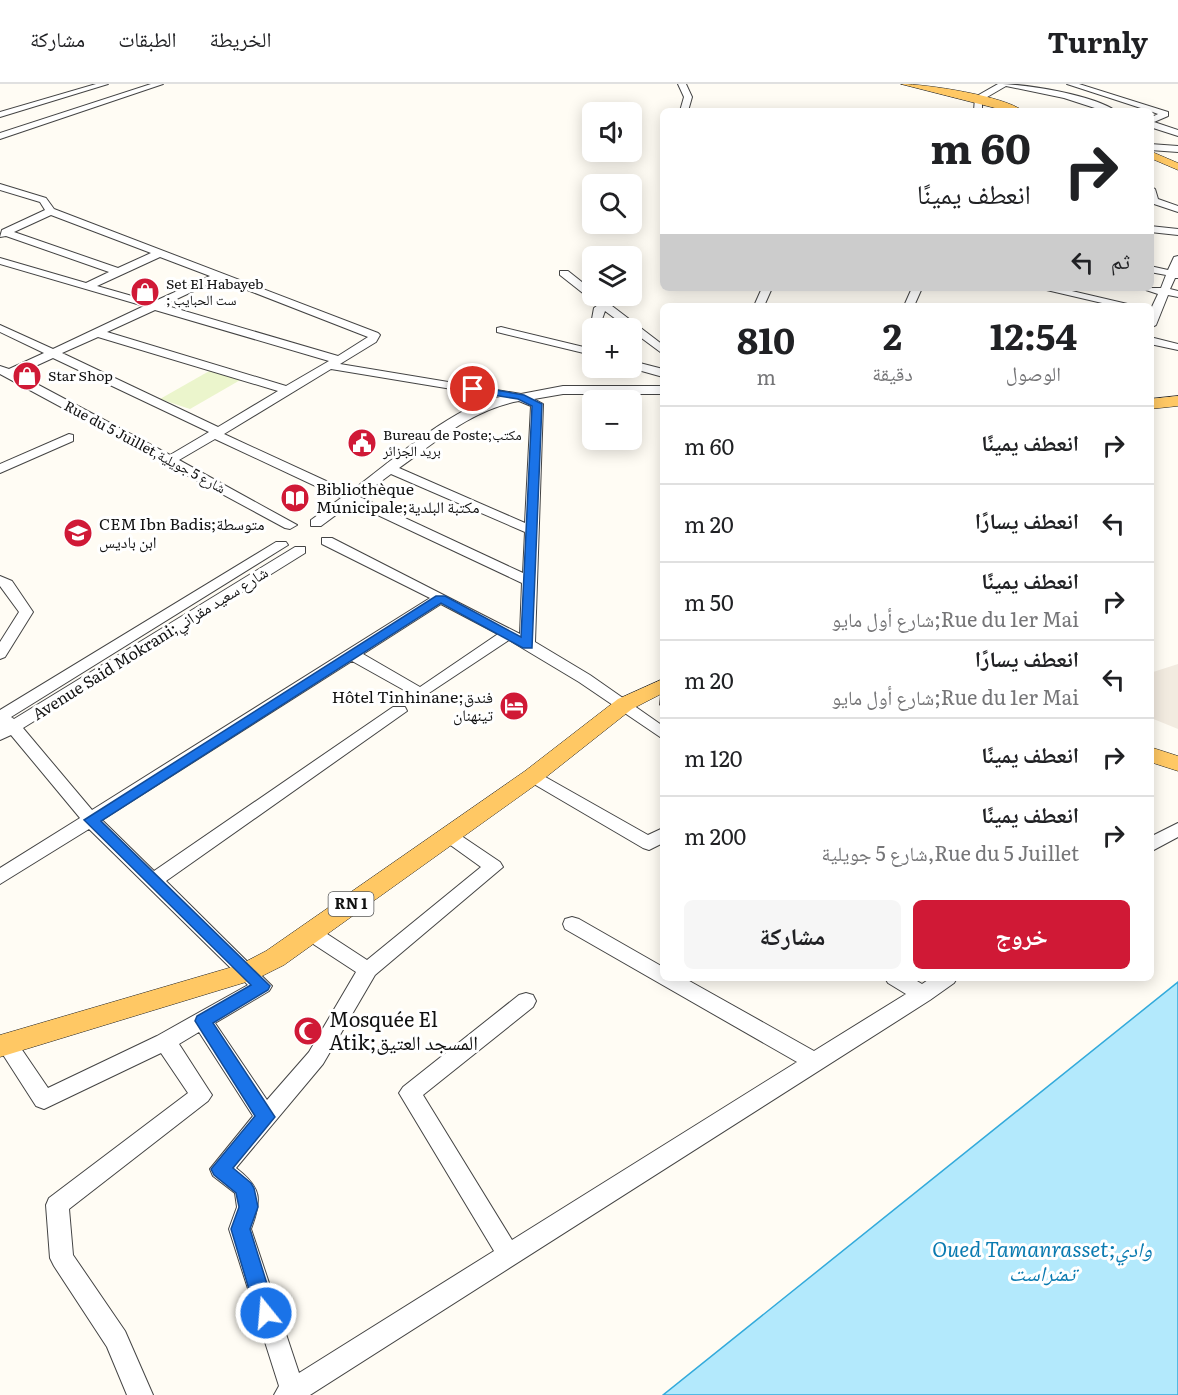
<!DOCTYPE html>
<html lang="ar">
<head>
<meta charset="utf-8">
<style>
	:root { --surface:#fff; --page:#f6f6f6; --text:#202124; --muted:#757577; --line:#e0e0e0; --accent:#d01936 }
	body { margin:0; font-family:Literata,"Noto Naskh Arabic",serif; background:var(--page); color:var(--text); direction:rtl; height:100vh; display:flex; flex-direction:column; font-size:22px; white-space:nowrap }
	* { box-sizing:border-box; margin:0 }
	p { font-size:20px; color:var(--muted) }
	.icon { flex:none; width:33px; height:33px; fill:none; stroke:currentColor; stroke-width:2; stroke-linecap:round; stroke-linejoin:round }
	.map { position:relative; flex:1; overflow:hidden; direction:ltr }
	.details { position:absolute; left:660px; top:219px; width:494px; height:678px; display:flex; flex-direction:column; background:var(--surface); border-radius:9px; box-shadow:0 3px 15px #0003; direction:rtl }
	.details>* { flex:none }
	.banner { position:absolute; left:660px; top:24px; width:494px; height:183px; border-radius:9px; box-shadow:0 3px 15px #0003; direction:rtl; background:#fff; color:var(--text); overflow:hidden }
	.tools { position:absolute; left:582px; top:18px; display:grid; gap:12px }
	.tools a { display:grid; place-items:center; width:60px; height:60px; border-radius:9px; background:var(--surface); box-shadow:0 3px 15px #0003; font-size:30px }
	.pin { position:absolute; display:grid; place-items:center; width:51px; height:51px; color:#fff; margin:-26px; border:3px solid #fff; border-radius:50%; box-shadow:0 2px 6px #0007 }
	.me { position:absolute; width:66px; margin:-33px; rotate:343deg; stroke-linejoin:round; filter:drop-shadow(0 0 4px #0008) }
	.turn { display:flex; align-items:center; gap:21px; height:126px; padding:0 24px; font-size:27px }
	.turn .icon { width:78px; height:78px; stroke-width:2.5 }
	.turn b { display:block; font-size:42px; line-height:51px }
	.then { display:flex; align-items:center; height:57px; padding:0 24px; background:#0003; gap:12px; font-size:22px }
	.eta { display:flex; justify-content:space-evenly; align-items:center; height:102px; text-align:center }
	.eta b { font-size:36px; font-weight:700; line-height:42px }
	.action { display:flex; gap:12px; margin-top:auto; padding:12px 24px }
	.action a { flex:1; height:69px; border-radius:9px; background:var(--accent); color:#fff; font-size:24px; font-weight:700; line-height:69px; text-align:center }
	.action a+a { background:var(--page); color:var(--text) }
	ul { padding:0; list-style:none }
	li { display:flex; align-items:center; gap:18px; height:78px; padding:0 24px; border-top:2px solid var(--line) }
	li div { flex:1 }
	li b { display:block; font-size:22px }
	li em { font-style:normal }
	header { display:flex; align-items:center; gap:36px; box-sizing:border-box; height:84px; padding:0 30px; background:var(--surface); border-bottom:2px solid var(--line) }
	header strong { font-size:28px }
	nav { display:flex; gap:33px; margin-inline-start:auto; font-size:21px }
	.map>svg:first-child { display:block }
	.pitch { fill:#ebf5cc }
	.plaza { fill:#f2ebe0 }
	.water { fill:#b3e9fc; stroke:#33aadb; stroke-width:1.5 }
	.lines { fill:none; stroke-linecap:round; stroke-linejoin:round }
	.minor-casing { stroke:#444; stroke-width:2 }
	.major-casing { stroke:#222; stroke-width:1 }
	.minor { fill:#fff; fill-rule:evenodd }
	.major { fill:#ffc864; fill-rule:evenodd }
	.wall { fill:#4e4541 }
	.route { fill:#1a73e8; stroke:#114b97; stroke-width:1.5 }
	.labels { text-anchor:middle; stroke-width:6; stroke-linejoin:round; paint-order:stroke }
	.far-poi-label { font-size:14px; fill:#111; stroke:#fff; text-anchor:start }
	.far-street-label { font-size:14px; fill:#111; stroke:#fff }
	.shield { fill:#fff; stroke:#585858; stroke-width:1.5 }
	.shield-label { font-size:15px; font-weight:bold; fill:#111 }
	.poi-label { font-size:16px; fill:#111; stroke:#fff; text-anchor:start }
	.street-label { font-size:16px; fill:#111; stroke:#fff }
	.near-poi-label { font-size:20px; fill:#111; stroke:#fff; text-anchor:start }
	.near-water-label { font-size:21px; font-style:italic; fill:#0b7bb1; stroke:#fff }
</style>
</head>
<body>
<header>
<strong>Turnly</strong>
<nav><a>الخريطة</a><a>الطبقات</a><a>مشاركة</a></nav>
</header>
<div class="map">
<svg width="1178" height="1311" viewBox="0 0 1178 1311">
	<rect width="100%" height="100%" fill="#fffcf4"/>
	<path class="pitch" d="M 211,286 L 242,295 L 190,325 L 160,315 Z"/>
	<path class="plaza" d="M 1178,580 L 1178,645 L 1151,634 L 1150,589 Z"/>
	<path class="water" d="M 1178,898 L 1178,1311 L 663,1311 Z"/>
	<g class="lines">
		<g class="minor-casing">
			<path id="minor" d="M 96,0 L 108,0 L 0,33 L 0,28 Z
				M 151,0 L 163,0 L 0,55 L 0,49 Z
				M 678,0 L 686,0 L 692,13 L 688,27 L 680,27 L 684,13 Z
				M 998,0 C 1027,0 1093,11 1116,27 L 1104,27 L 1064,14 L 1006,2 L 982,16 L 982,27 L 974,27 L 975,13 Z
				M 1067,0 L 1079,0 L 1168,28 L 1168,32 L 1154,38 L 1178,46 L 1178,52 L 1150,43 L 1150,34 L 1158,30 L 1150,27 Z
				M 1150,60 L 1178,62 L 1178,68 L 1150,66 Z
				M 0,100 L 46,114 L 54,125 L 378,249 L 380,251 L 376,258 L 340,280 L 521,310 L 563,302 L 663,302 L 663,310 L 563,310 L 534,315 L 543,320 L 535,558 L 590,591 L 663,642 L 663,655 L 579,598 L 509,556 L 420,615 L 352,577 L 102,736 L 154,787 L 393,623 L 405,623 L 407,627 L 166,797 L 272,902 L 269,907 L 215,939 L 267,1016 L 309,968 L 356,888 L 304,854 L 301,849 L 304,844 L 311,842 L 318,844 L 367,876 L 481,783 L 442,755 L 439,751 L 442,747 L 454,747 L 500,778 L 503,783 L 375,891 L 323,980 L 236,1084 C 262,1104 262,1115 251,1145 L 299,1289 L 494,1167 L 399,1009 L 403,1003 L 519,911 L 526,909 L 533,911 L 536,917 L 533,923 L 423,1011 L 512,1156 L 797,978 L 565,845 L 563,840 L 565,835 L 572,833 L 579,835 L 663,883 L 663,894 L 684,894 L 814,967 L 906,910 L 888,899 L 885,894 L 912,894 L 922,900 L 931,894 L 957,894 L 954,899 L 930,916 L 310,1311 L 274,1311 L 279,1302 L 229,1145 L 237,1123 L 235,1109 L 213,1092 L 210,1085 L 253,1032 L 199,948 L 179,960 L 208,1005 L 212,1011 L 208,1017 L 69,1125 L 73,1171 L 125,1247 L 153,1311 L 127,1311 L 107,1263 L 54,1182 L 50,1174 L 46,1121 L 49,1114 L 188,1009 L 161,969 L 44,1025 L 36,1022 L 0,966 L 0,954 L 7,952 L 14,954 L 48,1004 L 157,952 L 248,901 L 89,745 L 0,800 L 0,784 L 80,734 L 11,651 L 0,656 L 0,626 L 276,458 L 286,458 L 288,461 L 11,633 L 14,635 L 295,463 L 305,463 L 305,469 L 23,644 L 92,726 L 430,514 L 322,460 L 322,454 L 332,454 L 520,550 L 522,499 L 352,419 L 321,442 L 311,442 L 311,436 L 341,414 L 215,355 L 179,376 L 297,441 L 290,445 L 285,444 L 0,290 L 0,282 L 9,285 L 44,269 L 0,248 L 0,241 L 53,265 L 144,222 L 0,180 L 0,174 L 86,199 L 109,188 L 6,152 L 0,153 L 2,146 L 45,126 L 40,118 L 0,106 ZM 51,131 L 151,169 L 118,184 L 14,148 ZM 160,173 L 210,192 L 153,218 L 97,202 ZM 219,195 L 368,253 L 338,272 L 164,221 ZM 155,226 L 329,277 L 286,302 L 107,248 ZM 98,253 L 278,307 L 218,343 L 62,269 ZM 53,274 L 209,348 L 170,371 L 18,290 ZM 331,285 L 500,313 C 455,321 388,380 350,408 L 224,350 ZM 519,317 L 531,322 L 525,439 L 399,384 C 437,357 473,325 519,317 ZM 391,390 L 525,448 L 523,489 L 360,413 ZM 441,520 L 498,550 L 420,603 L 363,570 Z
				M 1150,102 L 1155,105 L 1158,115 L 1178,122 L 1178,128 L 1151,119 Z
				M 1150,142 L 1178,145 L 1178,151 L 1150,148 Z
				M 1178,172 L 1178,194 L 1175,194 L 1170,205 L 1178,207 L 1178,213 L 1168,211 L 1156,241 L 1150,244 L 1150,227 L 1158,210 L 1140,204 L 1161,204 L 1166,191 L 1150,188 L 1150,182 L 1168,186 L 1174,173 Z
				M 560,187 L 568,187 L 592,206 L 592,212 L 599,212 L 663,261 L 663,270 L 605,227 L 599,244 L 590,246 L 594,224 L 598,221 L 560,191 Z
				M 762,204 L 772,204 L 764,222 L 754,222 Z
				M 912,204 L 922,204 L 914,222 L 904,222 Z
				M 1038,204 L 1059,204 L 1136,222 L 1115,222 Z
				M 501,243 L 592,265 L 592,271 L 497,248 L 497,244 Z
				M 1150,253 L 1178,260 L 1178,266 L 1150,260 Z
				M 632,277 L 663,285 L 663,293 L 631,284 Z
				M 69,350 L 73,351 L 73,357 L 0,389 L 0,380 Z
				M 0,492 L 12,497 L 33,528 L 5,573 L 0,575 L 0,558 L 19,528 L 0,502 Z
				M 533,686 L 648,751 L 663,744 L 663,759 L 649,766 L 643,764 L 527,696 L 525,692 L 527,688 Z
				M 1178,739 L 1178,753 L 1150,768 L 1150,753 Z"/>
		</g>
		<g class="major-casing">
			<path id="major" d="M 901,0 C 926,0 1005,12 1023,27 L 1007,27 Z
				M 1150,67 L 1178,79 L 1178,86 L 1150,74 Z
				M 1178,312 L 1178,322 L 1150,325 L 1150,315 Z
				M 663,595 L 663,609 L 632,625 L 541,697 L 284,881 L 256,895 L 0,973 L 0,951 L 239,881 L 266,867 L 525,687 L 618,615 Z
				M 1150,663 L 1178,672 L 1178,687 L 1150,678 Z"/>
		</g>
		<use href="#minor" class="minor"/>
		<use href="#major" class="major"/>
	</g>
	<path class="wall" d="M 663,609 L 663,624 L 659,621 L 660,611 Z"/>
	<path class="route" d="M 473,302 L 524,311 L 542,320 L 532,564 L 523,564 L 441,519 L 101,737 L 270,902 L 268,906 L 213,939 L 275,1033 L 233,1084 L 251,1099 L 254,1104 L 258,1123 L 250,1145 L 276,1229 L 273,1236 L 266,1239 L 259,1236 L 256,1229 L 231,1145 L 239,1123 L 236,1109 L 214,1091 L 211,1085 L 255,1032 L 195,937 L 197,932 L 251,901 L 84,736 L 436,512 L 445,512 L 521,553 L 532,322 L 518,315 L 469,307 L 468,305 Z"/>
	<defs>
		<g id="shop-disc" transform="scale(1.5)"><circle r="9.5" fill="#d01936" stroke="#fff"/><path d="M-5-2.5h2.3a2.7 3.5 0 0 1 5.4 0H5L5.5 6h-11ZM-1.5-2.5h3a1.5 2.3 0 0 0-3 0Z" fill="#fff"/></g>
		<g id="civic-disc" transform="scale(1.5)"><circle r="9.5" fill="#d01936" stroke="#fff"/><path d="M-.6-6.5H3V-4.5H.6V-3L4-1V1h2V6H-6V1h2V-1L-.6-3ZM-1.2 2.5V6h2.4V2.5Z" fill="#fff"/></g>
		<g id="library-disc" transform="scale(1.5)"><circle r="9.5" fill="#d01936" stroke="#fff"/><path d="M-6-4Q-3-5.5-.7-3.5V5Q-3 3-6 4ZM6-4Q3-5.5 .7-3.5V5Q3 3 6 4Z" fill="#fff"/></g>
		<g id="school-disc" transform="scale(1.5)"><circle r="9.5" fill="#d01936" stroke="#fff"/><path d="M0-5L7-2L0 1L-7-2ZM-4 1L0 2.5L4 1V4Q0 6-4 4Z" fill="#fff"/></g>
		<g id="hotel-disc" transform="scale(1.5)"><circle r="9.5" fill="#d01936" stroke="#fff"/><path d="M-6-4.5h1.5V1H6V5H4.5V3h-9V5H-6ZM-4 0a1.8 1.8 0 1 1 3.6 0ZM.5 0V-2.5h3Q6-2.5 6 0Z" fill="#fff"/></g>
		<g id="mosque-disc" transform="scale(1.5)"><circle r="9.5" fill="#d01936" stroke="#fff"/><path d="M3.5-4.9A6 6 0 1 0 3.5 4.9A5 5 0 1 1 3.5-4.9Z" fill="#fff"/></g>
	</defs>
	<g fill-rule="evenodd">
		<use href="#shop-disc" x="145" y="208"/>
		<use href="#shop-disc" x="27" y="292"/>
		<use href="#civic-disc" x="362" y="359"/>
		<use href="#library-disc" x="295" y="414"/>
		<use href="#school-disc" x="78" y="449"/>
		<use href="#hotel-disc" x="514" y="622"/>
		<use href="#mosque-disc" x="308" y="947"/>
	</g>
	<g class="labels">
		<g class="far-poi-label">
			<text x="166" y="205">Set El Habayeb<tspan x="166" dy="16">; ست الحبايب</tspan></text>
			<text x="48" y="297">Star Shop</text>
			<text x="383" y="356">Bureau de Poste;مكتب<tspan x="383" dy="16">بريد الجزائر</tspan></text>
		</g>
		<g class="far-street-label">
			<text transform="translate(145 363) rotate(28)" y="5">Rue du 5 Juillet,شارع 5 جويلية</text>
		</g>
		<rect class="shield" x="328.5" y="808" width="45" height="24" rx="4.5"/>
		<g class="shield-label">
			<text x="351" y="825">RN 1</text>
		</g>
		<g class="poi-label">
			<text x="316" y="411">Bibliothèque<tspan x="316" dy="18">Municipale;مكتبة البلدية</tspan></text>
			<text x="99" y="446">CEM Ibn Badis;متوسطة<tspan x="99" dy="18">ابن باديس</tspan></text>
			<text x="493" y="619" text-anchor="end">Hôtel Tinhinane;فندق<tspan x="493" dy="18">تينهنان</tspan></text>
		</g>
		<g class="street-label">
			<text transform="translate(150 559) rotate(-32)" y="6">Avenue Said Mokrani;شارع سعيد مقراني</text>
		</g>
		<g class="near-poi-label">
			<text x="329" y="943">Mosquée El<tspan x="329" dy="23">Atik;المسجد العتيق</tspan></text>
		</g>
		<g class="near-water-label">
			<text x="1042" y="1173">Oued Tamanrasset;وادي<tspan x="1042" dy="24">تمنراست</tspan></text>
		</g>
	</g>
</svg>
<div class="tools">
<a><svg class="icon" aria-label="sound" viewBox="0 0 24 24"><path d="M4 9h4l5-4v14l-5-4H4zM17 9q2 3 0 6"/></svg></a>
<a><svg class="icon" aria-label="search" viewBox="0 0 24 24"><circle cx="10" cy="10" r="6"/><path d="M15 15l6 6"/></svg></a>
<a><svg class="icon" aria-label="layers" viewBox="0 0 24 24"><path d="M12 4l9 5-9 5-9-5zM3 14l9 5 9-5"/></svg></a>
<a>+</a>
<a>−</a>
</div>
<div class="pin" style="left:473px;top:305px;background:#d93025"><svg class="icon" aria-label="arrive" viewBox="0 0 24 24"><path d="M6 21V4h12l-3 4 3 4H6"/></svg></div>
<svg class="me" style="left:266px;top:1229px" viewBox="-20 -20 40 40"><circle r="17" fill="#1a73e8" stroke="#fff" stroke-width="3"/><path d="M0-11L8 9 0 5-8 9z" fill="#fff"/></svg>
<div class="banner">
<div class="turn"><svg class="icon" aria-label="right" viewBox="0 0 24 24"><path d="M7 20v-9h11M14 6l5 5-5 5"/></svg><div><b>60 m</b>انعطف يمينًا</div></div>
<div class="then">ثم<svg class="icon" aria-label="left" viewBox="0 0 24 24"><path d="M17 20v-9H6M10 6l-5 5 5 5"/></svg></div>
</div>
<section class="details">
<div class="eta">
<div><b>12:54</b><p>الوصول</p></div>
<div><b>2</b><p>دقيقة</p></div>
<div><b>810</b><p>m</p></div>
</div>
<ul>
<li><svg class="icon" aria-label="right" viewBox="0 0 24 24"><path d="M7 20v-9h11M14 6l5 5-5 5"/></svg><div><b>انعطف يمينًا</b></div><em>60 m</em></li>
<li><svg class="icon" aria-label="left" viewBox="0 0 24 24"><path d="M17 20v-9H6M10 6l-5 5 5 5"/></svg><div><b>انعطف يسارًا</b></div><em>20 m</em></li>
<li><svg class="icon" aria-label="right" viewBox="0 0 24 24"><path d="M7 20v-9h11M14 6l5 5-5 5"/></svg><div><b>انعطف يمينًا</b><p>Rue du 1er Mai;شارع أول مايو</p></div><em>50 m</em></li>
<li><svg class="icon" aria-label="left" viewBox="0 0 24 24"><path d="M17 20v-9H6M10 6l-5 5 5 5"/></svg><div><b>انعطف يسارًا</b><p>Rue du 1er Mai;شارع أول مايو</p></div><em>20 m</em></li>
<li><svg class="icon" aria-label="right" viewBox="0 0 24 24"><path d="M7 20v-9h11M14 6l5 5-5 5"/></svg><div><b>انعطف يمينًا</b></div><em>120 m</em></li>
<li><svg class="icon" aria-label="right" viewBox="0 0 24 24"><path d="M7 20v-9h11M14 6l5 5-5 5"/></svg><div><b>انعطف يمينًا</b><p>Rue du 5 Juillet,شارع 5 جويلية</p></div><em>200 m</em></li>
</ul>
<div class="action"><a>خروج</a><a>مشاركة</a></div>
</section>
</div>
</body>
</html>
